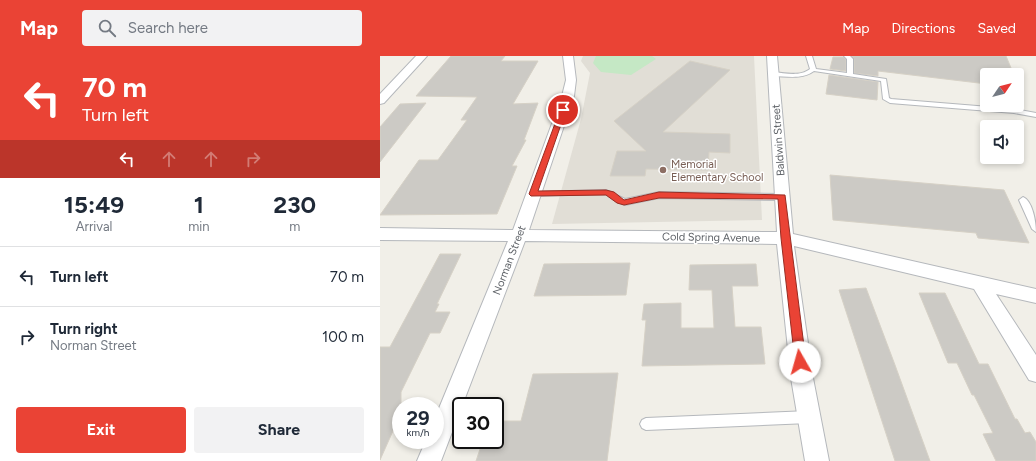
<!DOCTYPE html>
<html lang="en">
<head>
<meta charset="utf-8">
<style>
	:root { --surface:#fff; --page:#f2f2f3; --text:#1f2937; --muted:#747a83; --line:#e0e1e3; --accent:#ea4335 }
	body { margin:0; font-family:Figtree,sans-serif; background:var(--page); color:var(--text); height:100vh; display:flex; flex-direction:column; font-size:15px; white-space:nowrap }
	* { box-sizing:border-box; margin:0 }
	p { font-size:13px; color:var(--muted) }
	.icon { flex:none; width:22px; height:22px; fill:none; stroke:currentColor; stroke-width:2; stroke-linecap:round; stroke-linejoin:round }
	.map { position:relative; flex:1; overflow:hidden }
	.details { display:flex; flex-direction:column; background:var(--surface); width:380px }
	.details>* { flex:none }
	.top-card { background:#ea4335; color:#fff; overflow:hidden }
	.needle { width:26px; rotate:55deg }
	.buttons { position:absolute; left:600px; top:12px; display:grid; gap:8px }
	.buttons a { display:grid; place-items:center; width:44px; height:44px; border-radius:4px; background:var(--surface); box-shadow:0 2px 6px #0003; font-size:20px }
	.speed { position:absolute; left:12px; top:341px; display:flex; gap:8px; font-size:20px; font-weight:700; text-align:center }
	.speed>* { display:grid; place-content:center; width:52px; height:52px; border-radius:50%; background:var(--surface); box-shadow:0 2px 6px #0003; line-height:1 }
	.speed small { font-size:10px; font-weight:400 }
	.speed .limit { border:2px solid #111; border-radius:6px; background:#fff; color:#111 }
	.pin { position:absolute; display:grid; place-items:center; width:34px; height:34px; color:#fff; margin:-17px; border:2px solid #fff; border-radius:50%; box-shadow:0 1px 4px #0007 }
	.me { position:absolute; width:44px; margin:-22px; rotate:353deg; stroke-linejoin:round; filter:drop-shadow(0 0 3px #0008) }
	.turn { display:flex; align-items:center; gap:14px; height:84px; padding:0 16px; font-size:18px }
	.turn .icon { width:52px; height:52px; stroke-width:2.5 }
	.turn b { display:block; font-size:28px; line-height:34px }
	.lanes { display:flex; align-items:center; height:38px; padding:0 16px; background:#0003; justify-content:center; gap:20px; direction:ltr }
	.lanes .off { opacity:.35 }
	.eta { display:flex; justify-content:space-evenly; align-items:center; height:68px; text-align:center }
	.eta b { font-size:24px; font-weight:700; line-height:28px }
	.cta { display:flex; gap:8px; margin-top:auto; padding:8px 16px }
	.cta a { flex:1; height:46px; border-radius:4px; background:var(--accent); color:#fff; font-size:16px; font-weight:700; line-height:46px; text-align:center }
	.cta a+a { background:var(--page); color:var(--text) }
	ul { padding:0; list-style:none }
	li { display:flex; align-items:center; gap:12px; height:60px; padding:0 16px; border-top:1px solid var(--line) }
	li div { flex:1 }
	li b { display:block; font-size:15px }
	li em { font-style:normal }
	header { display:flex; align-items:center; gap:24px; box-sizing:border-box; height:56px; padding:0 20px; background:var(--accent); color:#fff }
	header strong { font-size:19px }
	nav { display:flex; gap:22px; margin-inline-start:auto; font-size:14px }
	.search { width:280px; height:36px; background:var(--page); display:flex; align-items:center; gap:10px; box-sizing:border-box; padding:0 14px; border-radius:4px; color:var(--muted); font-size:15px }
	main { display:flex; flex:1; min-height:0 }
	.map>svg:first-child { display:block }
	.education { fill:#e1ded6 }
	.green { fill:#c5e8c5 }
	.building { fill:#cccac5; stroke:#d6d1c6 }
	.lines { fill:none; stroke-linecap:round; stroke-linejoin:round }
	.lane-casing { stroke:#b5b8bc; stroke-width:2 }
	.street-casing { stroke:#b5b8bc; stroke-width:2 }
	.lane { fill:#fff; fill-rule:evenodd }
	.street { fill:#fff; fill-rule:evenodd }
	.route { fill:#ea4335; stroke:#982c22 }
	.education-dot { fill:#8d6e63; stroke:#fff; stroke-width:1.5 }
	.labels { text-anchor:middle; stroke-width:3; stroke-linejoin:round; paint-order:stroke }
	.street-label { font-size:11px; fill:#5f6368; stroke:#fff }
	.education-label { font-size:11px; fill:#785e54; stroke:#fff; text-anchor:start }
</style>
</head>
<body>
<header>
<strong>Map</strong>
<div class="search"><svg class="icon" aria-label="search" viewBox="0 0 24 24"><circle cx="10" cy="10" r="6"/><path d="M15 15l6 6"/></svg>Search here</div>
<nav><a>Map</a><a>Directions</a><a>Saved</a></nav>
</header>
<main>
<section class="details">
<div class="top-card">
<div class="turn"><svg class="icon" aria-label="left" viewBox="0 0 24 24"><path d="M17 20v-9H6M10 6l-5 5 5 5"/></svg><div><b>70 m</b>Turn left</div></div>
<div class="lanes"><svg class="icon" aria-label="left" viewBox="0 0 24 24"><path d="M17 20v-9H6M10 6l-5 5 5 5"/></svg><svg class="icon off" aria-label="ahead" viewBox="0 0 24 24"><path d="M12 20V5M6 11l6-6 6 6"/></svg><svg class="icon off" aria-label="ahead" viewBox="0 0 24 24"><path d="M12 20V5M6 11l6-6 6 6"/></svg><svg class="icon off" aria-label="right" viewBox="0 0 24 24"><path d="M7 20v-9h11M14 6l5 5-5 5"/></svg></div>
</div>
<div class="eta">
<div><b>15:49</b><p>Arrival</p></div>
<div><b>1</b><p>min</p></div>
<div><b>230</b><p>m</p></div>
</div>
<ul>
<li><svg class="icon" aria-label="left" viewBox="0 0 24 24"><path d="M17 20v-9H6M10 6l-5 5 5 5"/></svg><div><b>Turn left</b></div><em>70 m</em></li>
<li><svg class="icon" aria-label="right" viewBox="0 0 24 24"><path d="M7 20v-9h11M14 6l5 5-5 5"/></svg><div><b>Turn right</b><p>Norman Street</p></div><em>100 m</em></li>
</ul>
<div class="cta"><a>Exit</a><a>Share</a></div>
</section>
<div class="map">
<svg width="656" height="405" viewBox="0 0 656 405">
	<rect width="100%" height="100%" fill="#f1efe8"/>
	<path class="education" d="M 203,0 L 374,0 L 382,164 L 172,168 L 201,63 L 210,17 L 201,5 Z"/>
	<path class="green" d="M 216,0 L 272,0 L 276,3 L 251,19 L 221,16 L 213,7 Z"/>
	<path class="building" d="M 71,0 L 125,0 L 121,5 L 158,5 L 133,48 L 158,47 L 144,84 L 146,84 L 132,110 L 137,110 L 117,158 L 0,159 L 39,104 L 58,104 L 87,64 L 81,64 L 97,41 L 36,40 Z
		M 472,0 L 626,0 L 634,19 L 607,19 L 607,28 L 498,15 L 498,20 L 474,17 L 474,3 Z
		M 453,1 L 463,1 L 466,4 L 466,15 L 450,13 Z
		M 310,5 L 350,14 L 283,76 L 350,78 L 350,97 L 329,96 L 328,114 L 266,113 L 265,120 L 230,120 L 237,95 L 266,95 L 234,65 Z
		M 449,19 L 498,26 L 497,44 L 446,38 Z
		M 46,47 L 0,106 L 0,71 L 20,48 Z
		M 450,119 L 624,134 L 649,187 L 598,182 L 596,177 L 453,164 Z
		M 60,198 L 81,198 L 57,248 L 59,248 L 55,256 L 70,256 L 60,277 L 50,277 L 21,336 L 21,357 L 0,404 L 0,291 L 10,291 Z
		M 250,207 L 246,239 L 154,240 L 164,208 Z
		M 376,208 L 378,230 L 352,230 L 355,271 L 381,271 L 385,308 L 262,310 L 266,264 L 262,264 L 264,248 L 301,247 L 301,272 L 334,272 L 332,234 L 309,234 L 310,209 Z
		M 486,232 L 515,309 L 550,405 L 515,405 L 459,234 Z
		M 539,237 L 565,237 L 599,308 L 608,308 L 635,363 L 637,363 L 645,377 L 650,376 L 656,386 L 656,405 L 616,405 L 603,378 L 613,377 L 594,339 L 592,339 L 577,307 L 568,307 Z
		M 238,317 L 227,405 L 96,405 L 103,384 L 115,384 L 115,365 L 141,365 L 153,318 Z"/>
	<g class="lines">
		<g class="lane-casing">
			<path id="lane" d="M 426,0 L 432,0 L 436,13 L 467,17 L 467,3 L 464,0 L 470,0 L 473,3 L 473,18 L 506,23 L 509,42 L 511,43 L 634,53 L 656,57 L 656,61 L 634,57 L 510,47 L 503,43 L 501,25 L 434,15 C 422,24 406,20 393,20 L 390,18 L 393,16 C 405,17 420,21 430,13 Z
				M 226,134 L 245,143 L 279,136 L 402,138 L 406,141 L 402,144 L 279,142 L 245,149 L 237,146 L 225,138 L 153,140 L 149,138 L 153,136 Z
				M 643,141 C 653,145 656,167 656,176 L 652,173 L 639,144 Z
				M 429,355 L 433,357 L 435,361 L 433,365 L 429,367 L 266,374 L 262,372 L 260,368 L 262,364 L 266,362 Z"/>
		</g>
		<g class="street-casing">
			<path id="street" d="M 36,0 L 47,0 L 4,47 L 0,48 L 0,38 Z
				M 183,0 L 193,0 L 196,24 L 194,40 L 149,174 L 397,176 L 387,0 L 397,0 L 413,178 L 656,233 L 656,247 L 616,238 L 656,299 L 656,326 L 649,324 L 594,233 L 414,190 L 433,322 L 449,405 L 425,405 L 411,322 L 397,188 L 145,185 L 61,405 L 37,405 L 46,384 L 55,384 L 55,362 L 128,185 L 0,184 L 0,172 L 133,174 L 182,40 L 186,24 Z"/>
		</g>
		<use href="#lane" class="lane"/>
		<use href="#street" class="street"/>
	</g>
	<path class="route" d="M 183,52 L 186,54 L 158,135 L 226,134 L 234,136 L 244,144 L 279,136 L 405,139 L 426,306 L 424,310 L 420,311 L 417,310 L 415,306 L 401,182 L 398,143 L 279,142 L 244,149 L 237,147 L 226,139 L 151,140 L 149,138 L 180,54 Z"/>
	<circle class="education-dot" cx="283" cy="114" r="4"/>
	<g class="labels">
		<g class="street-label">
			<text transform="translate(398 84) rotate(-94)" y="4">Baldwin Street</text>
			<text transform="translate(331 181) rotate(1)" y="4">Cold Spring Avenue</text>
			<text transform="translate(129 204) rotate(-69)" y="4">Norman Street</text>
		</g>
		<g class="education-label">
			<text x="291" y="112">Memorial<tspan x="291" dy="13">Elementary School</tspan></text>
		</g>
	</g>
</svg>
<div class="buttons">
<a><svg class="needle" viewBox="-14 -14 28 28"><path d="M0-13l5 13h-10z" fill="#e53935"/><path d="M0 13l5-13h-10z" fill="#747a83"/></svg></a>
<a><svg class="icon" aria-label="sound" viewBox="0 0 24 24"><path d="M4 9h4l5-4v14l-5-4H4zM17 9q2 3 0 6"/></svg></a>
</div>
<div class="speed"><div>29<small>km/h</small></div><div class="limit">30</div></div>
<div class="pin" style="left:183px;top:54px;background:#d93025"><svg class="icon" aria-label="arrive" viewBox="0 0 24 24"><path d="M6 21V4h12l-3 4 3 4H6"/></svg></div>
<svg class="me" style="left:420px;top:306px" viewBox="-20 -20 40 40"><circle r="19" fill="#fff"/><path d="M0-13L10 11 0 6-10 11z" fill="#ea4335"/></svg>
</div>
</main>
</body>
</html>
